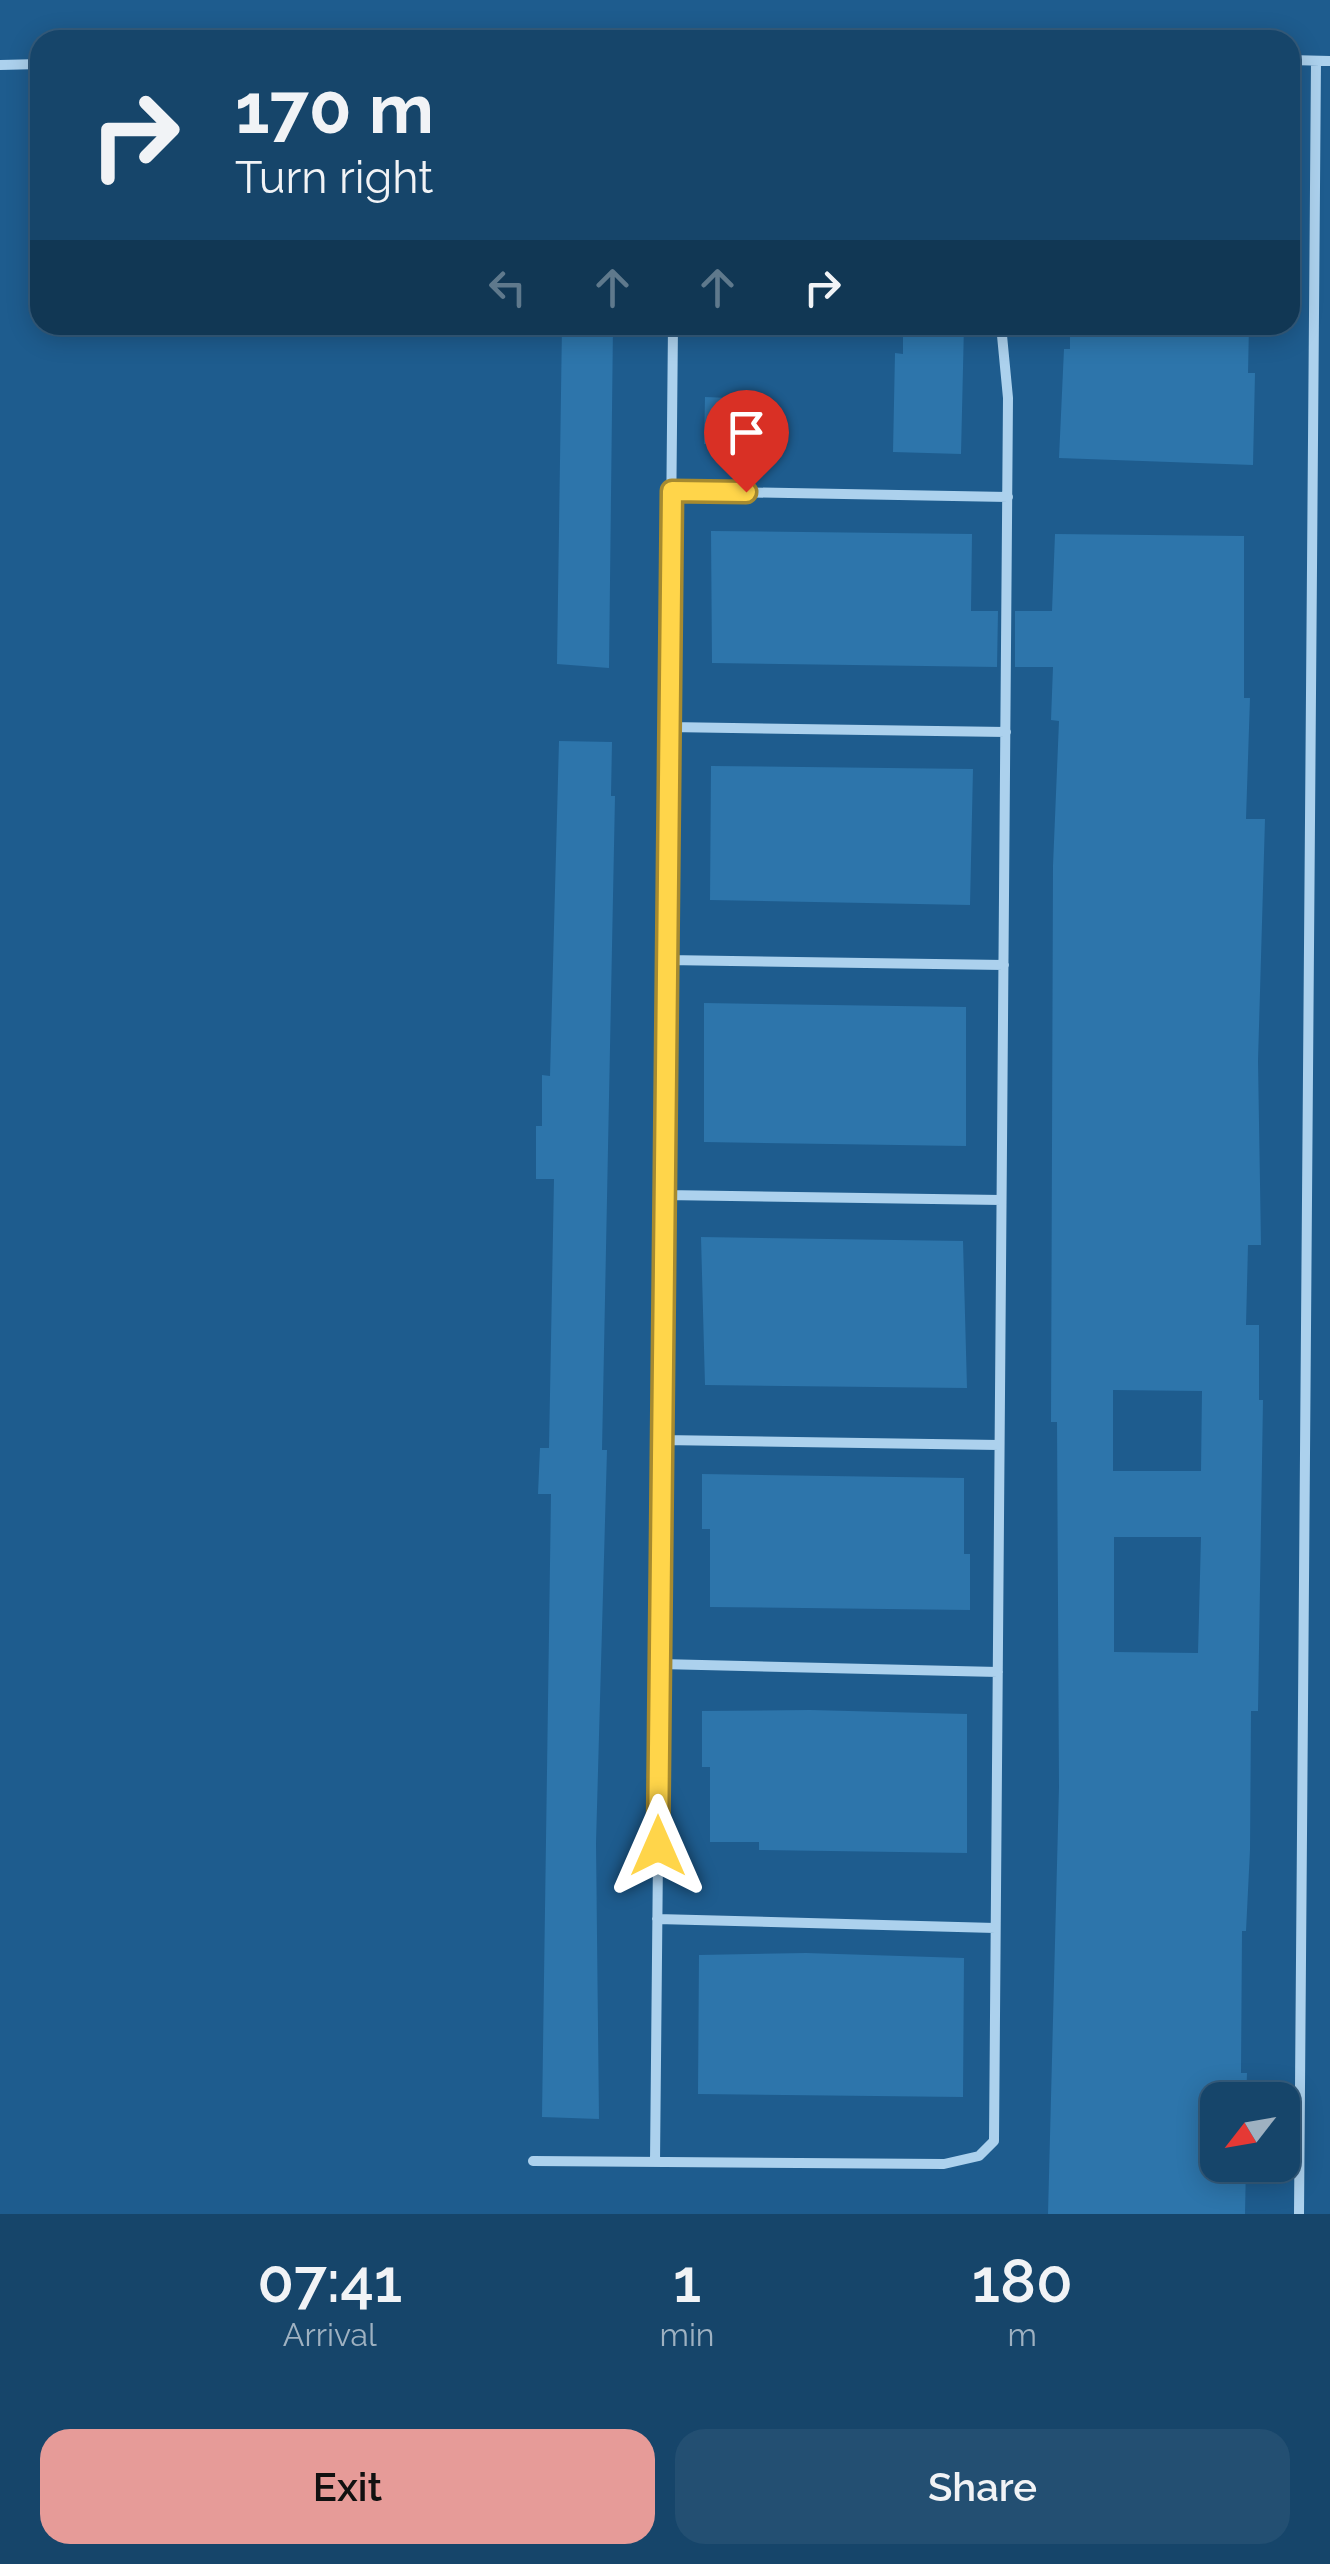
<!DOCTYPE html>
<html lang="en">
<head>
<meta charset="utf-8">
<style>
	:root { --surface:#16456a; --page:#234f72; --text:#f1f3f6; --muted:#9eb1c1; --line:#355d7e; --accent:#e69b98 }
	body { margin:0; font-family:Raleway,sans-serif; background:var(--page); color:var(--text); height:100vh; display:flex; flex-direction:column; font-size:38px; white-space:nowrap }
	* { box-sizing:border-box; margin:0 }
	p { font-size:32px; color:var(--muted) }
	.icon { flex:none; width:55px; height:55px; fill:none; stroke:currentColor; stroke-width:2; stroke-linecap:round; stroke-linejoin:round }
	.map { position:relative; height:2214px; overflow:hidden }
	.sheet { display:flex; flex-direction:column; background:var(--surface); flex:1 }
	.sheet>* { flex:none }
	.banner { position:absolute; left:30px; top:30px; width:1270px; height:305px; border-radius:30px; box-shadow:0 5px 25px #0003,0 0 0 2px var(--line); background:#16456a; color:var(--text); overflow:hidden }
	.needle { width:65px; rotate:239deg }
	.controls { position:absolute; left:1200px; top:2082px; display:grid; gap:20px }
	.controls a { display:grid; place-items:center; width:100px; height:100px; border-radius:20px; background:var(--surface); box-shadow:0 5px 25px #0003,0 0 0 2px var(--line); font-size:50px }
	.pin { position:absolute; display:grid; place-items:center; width:85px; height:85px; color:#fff; margin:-102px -42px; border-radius:50% 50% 50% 0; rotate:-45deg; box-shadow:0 0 10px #0007 }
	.pin .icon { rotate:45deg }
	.me { position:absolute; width:110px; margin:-55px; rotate:0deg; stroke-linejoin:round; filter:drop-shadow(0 0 8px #0008) }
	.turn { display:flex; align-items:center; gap:35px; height:210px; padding:0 40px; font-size:45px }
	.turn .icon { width:130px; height:130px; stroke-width:2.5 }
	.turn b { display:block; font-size:70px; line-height:85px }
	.lanes { display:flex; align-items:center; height:95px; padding:0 40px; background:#0003; justify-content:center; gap:50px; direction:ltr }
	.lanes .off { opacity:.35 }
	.eta { display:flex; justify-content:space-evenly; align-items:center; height:170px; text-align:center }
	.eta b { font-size:60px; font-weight:600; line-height:70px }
	.action { display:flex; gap:20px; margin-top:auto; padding:20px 40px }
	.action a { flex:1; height:115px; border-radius:30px; background:var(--accent); color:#111; font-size:40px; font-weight:600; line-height:115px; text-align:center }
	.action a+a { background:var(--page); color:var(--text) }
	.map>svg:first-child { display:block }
	.building { fill:#2d75ab; fill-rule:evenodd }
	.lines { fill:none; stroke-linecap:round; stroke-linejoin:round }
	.street { stroke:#acd1ed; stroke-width:10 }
	.route-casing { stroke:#a68a30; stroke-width:25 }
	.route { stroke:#ffd54a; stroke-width:18 }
</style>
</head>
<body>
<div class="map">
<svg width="1330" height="2214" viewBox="0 0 1330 2214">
	<rect width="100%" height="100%" fill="#1e5c8e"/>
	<path class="building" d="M 562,325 L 613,325 L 609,668 L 557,664 Z
		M 903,325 L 964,325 L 961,454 L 893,452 L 895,353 L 903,354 Z
		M 1155,325 L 1249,325 L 1248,373 L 1255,373 L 1253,465 L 1059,458 L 1064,349 L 1070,349 L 1070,332 L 1155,335 Z
		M 705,397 L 755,399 L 754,446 L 704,444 Z
		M 711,531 L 972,534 L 971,611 L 998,611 L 997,667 L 712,663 Z
		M 1055,534 L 1244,536 L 1244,698 L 1250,698 L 1246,819 L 1265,819 L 1258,1061 L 1261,1245 L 1248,1245 L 1246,1325 L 1259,1325 L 1259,1400 L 1263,1400 L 1258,1711 L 1251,1711 L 1250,1850 L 1246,1931 L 1242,1931 L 1241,2073 L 1247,2073 L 1246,2100 L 1218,2100 L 1218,2165 L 1246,2165 L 1245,2214 L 1048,2214 L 1059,1787 L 1057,1422 L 1051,1422 L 1053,866 L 1059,721 L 1051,720 L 1053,667 L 1015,667 L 1015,611 L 1052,611 ZM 1113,1390 L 1202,1391 L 1201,1471 L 1113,1471 ZM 1114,1537 L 1201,1537 L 1198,1653 L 1114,1652 Z
		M 559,741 L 612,742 L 611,796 L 615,796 L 602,1450 L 607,1450 L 596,1843 L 599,2119 L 542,2117 L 551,1494 L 538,1494 L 540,1448 L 549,1448 L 554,1179 L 536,1179 L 536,1126 L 542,1126 L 542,1075 L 550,1076 Z
		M 711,766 L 973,769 L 970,905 L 710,900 Z
		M 704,1003 L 966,1007 L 966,1146 L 704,1142 Z
		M 701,1237 L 963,1241 L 967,1388 L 705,1385 Z
		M 702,1474 L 964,1478 L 964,1554 L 970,1554 L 970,1610 L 710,1607 L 710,1529 L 702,1529 Z
		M 810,1710 L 967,1714 L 967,1853 L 759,1850 L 759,1842 L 710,1842 L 710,1767 L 702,1767 L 702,1711 Z
		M 806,1953 L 964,1958 L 963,2097 L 698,2094 L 699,1955 Z"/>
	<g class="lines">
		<path class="street" d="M 1290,60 L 1330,61
			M 0,65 L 40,64
			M 672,491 L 1008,497
			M 669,727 L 1006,732
			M 667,960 L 1004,965
			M 665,1195 L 1001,1200
			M 662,1440 L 999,1445
			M 660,1664 L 998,1672
			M 657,1919 L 995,1928
			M 533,2161 L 944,2164 L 979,2156 L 994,2141 L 1008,398 L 1001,325
			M 655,2162 L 673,325
			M 1299,2214 L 1316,61"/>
	</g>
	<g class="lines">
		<g class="route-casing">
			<path id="route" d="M 658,1846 L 672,491 L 746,492"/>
		</g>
		<use href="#route" class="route"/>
	</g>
</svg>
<div class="controls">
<a><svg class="needle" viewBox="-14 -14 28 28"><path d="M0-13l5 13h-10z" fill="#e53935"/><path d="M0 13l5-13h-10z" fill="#9eb1c1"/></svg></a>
</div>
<div class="pin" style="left:746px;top:492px;background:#d93025"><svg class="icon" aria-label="arrive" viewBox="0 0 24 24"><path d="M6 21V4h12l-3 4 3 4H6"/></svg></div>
<svg class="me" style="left:658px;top:1846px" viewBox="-20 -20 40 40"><path d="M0-17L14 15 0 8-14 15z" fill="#ffd54a" stroke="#fff" stroke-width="4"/></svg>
<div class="banner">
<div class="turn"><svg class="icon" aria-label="right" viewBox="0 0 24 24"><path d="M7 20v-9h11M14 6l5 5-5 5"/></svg><div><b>170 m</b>Turn right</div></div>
<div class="lanes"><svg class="icon off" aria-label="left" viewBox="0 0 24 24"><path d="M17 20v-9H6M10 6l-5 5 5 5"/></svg><svg class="icon off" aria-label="ahead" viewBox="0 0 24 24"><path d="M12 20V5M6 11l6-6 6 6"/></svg><svg class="icon off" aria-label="ahead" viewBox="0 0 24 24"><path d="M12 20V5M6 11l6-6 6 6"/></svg><svg class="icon" aria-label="right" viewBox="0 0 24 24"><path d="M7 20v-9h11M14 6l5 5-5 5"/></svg></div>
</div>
</div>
<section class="sheet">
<div class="eta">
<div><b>07:41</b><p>Arrival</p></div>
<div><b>1</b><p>min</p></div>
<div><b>180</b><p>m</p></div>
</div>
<div class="action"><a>Exit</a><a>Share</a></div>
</section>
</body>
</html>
